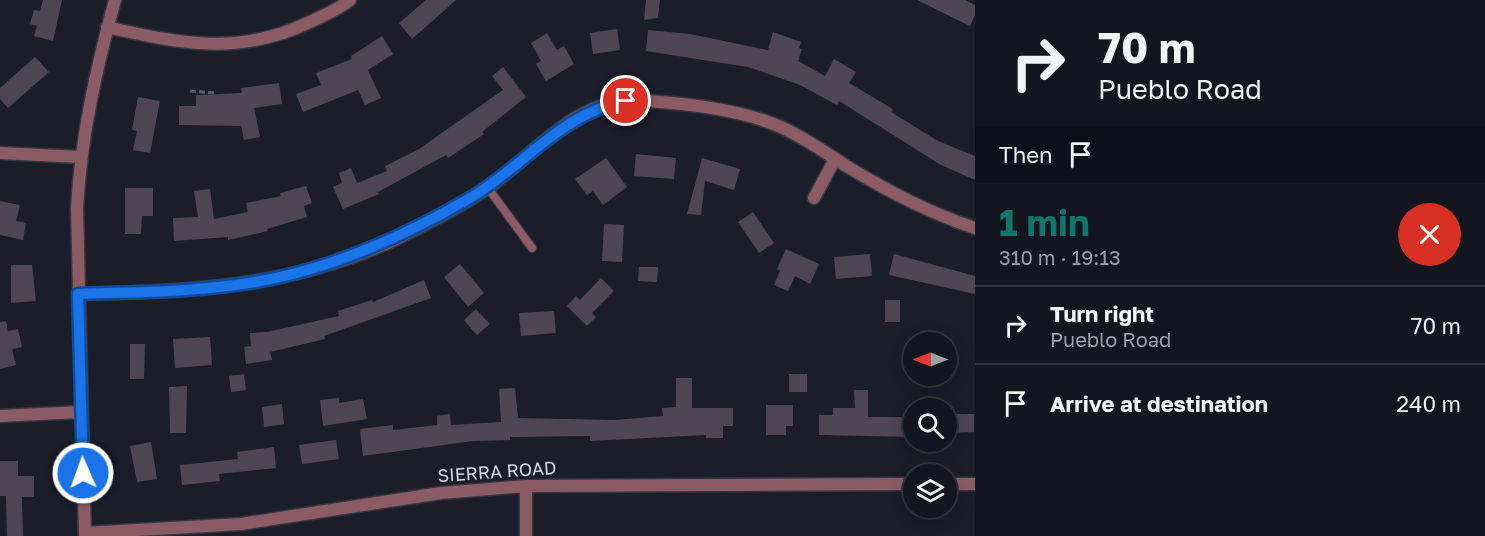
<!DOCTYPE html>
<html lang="en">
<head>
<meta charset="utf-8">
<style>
	:root { --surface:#14161f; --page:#1d1f28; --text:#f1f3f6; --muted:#9d9fa4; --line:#33353d; --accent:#0f766e }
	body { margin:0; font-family:"Golos Text",sans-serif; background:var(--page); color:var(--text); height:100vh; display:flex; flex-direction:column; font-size:22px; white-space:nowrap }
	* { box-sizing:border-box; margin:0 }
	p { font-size:20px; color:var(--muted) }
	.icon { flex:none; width:33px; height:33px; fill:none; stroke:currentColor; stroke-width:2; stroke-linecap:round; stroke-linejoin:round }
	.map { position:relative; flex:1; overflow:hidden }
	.drawer { display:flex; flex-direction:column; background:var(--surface); width:510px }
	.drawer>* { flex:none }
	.banner { background:#14161f; color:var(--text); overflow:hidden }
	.needle { width:39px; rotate:270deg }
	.fabs { position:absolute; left:903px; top:332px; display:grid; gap:12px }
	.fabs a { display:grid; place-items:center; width:54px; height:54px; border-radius:50%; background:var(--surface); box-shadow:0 3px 15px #0003,0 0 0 2px var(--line); font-size:30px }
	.pin { position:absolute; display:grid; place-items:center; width:51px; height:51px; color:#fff; margin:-26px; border:3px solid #fff; border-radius:50%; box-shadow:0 2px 6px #0007 }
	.me { position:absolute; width:66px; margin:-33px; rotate:358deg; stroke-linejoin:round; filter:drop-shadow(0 0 4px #0008) }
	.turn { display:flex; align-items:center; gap:21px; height:126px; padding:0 24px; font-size:27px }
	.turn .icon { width:78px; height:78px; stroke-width:2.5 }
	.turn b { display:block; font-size:42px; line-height:51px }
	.then { display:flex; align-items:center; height:57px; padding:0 24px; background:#0003; gap:12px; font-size:22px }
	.round { display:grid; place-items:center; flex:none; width:63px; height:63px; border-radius:32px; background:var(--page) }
	.summary { display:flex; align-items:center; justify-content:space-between; height:102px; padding:0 24px }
	h1 { font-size:36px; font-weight:700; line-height:45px; color:var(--accent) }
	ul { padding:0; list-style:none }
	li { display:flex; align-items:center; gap:18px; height:78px; padding:0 24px; border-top:2px solid var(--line) }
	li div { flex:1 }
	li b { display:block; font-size:22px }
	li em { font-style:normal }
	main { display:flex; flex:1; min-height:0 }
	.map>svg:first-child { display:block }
	.building { fill:#4e4752 }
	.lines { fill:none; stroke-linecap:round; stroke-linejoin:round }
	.service-casing { stroke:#353842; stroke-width:10 }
	.minor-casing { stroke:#353842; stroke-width:15 }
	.path { stroke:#5b5d67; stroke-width:3; stroke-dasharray:6 3; stroke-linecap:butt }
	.service { stroke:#8c5c66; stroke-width:8 }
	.minor { stroke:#8c5c66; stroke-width:12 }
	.route-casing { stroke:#114b97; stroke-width:15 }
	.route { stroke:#1a73e8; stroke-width:10 }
	.labels { text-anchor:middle; stroke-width:6; stroke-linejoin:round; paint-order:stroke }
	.street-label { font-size:18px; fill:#d3d5dc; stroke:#1b1e29 }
</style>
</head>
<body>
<main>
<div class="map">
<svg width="975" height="536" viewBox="0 0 975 536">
	<rect width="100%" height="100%" fill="#1b1e29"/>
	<path class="building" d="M 43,0 L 62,0 L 53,41 L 34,36 L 37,26 L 30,24 L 34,10 L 40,11 Z
		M 426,0 L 456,0 L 412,39 L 399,23 Z
		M 646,0 L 660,0 L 658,18 L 644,20 Z
		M 917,0 L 965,0 L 975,5 L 975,15 L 970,26 Z
		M 617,29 L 620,50 L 593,54 L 590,33 Z
		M 648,30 L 690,34 L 768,50 L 773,32 L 801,42 L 799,48 L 802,49 L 798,61 L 825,76 L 834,59 L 856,72 L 849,83 L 893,109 L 891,112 L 938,141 L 975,156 L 975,180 L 941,165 L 839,101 L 837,105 L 800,85 L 748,67 L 646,51 Z
		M 547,33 L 557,50 L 564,46 L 574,64 L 546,81 L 536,64 L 541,61 L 531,43 Z
		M 382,36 L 393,54 L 368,70 L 381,98 L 365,105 L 358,90 L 303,112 L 296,94 L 321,85 L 316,73 L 352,59 L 351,56 Z
		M 35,57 L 49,72 L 8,108 L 0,99 L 0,88 Z
		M 503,67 L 526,97 L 482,132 L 484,134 L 448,158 L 446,155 L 378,192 L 379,194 L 343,209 L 333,187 L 342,183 L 339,173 L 351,168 L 357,183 L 387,171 L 385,166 L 419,149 L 503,90 L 492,76 Z
		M 279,83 L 282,104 L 254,108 L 260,137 L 244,140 L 241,126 L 179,125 L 179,106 L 196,106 L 196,95 L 242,93 L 241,88 Z
		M 138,97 L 160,101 L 150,153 L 133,150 L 137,131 L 132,130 Z
		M 636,154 L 676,158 L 674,179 L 634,176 Z
		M 606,158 L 627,187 L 603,205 L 593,191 L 587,195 L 575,179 Z
		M 702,158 L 740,169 L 734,190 L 705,181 L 701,215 L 687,214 Z
		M 306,186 L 312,203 L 304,206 L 307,217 L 267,229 L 268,231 L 228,240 L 228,237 L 174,241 L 173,218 L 198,217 L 194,191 L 210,189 L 214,219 L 248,212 L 246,203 L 281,196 L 280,193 Z
		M 125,188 L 153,188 L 153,216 L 142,216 L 141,234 L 125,234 Z
		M 0,201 L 20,205 L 16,221 L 26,223 L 23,240 L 0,235 Z
		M 753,212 L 774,243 L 759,253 L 738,222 Z
		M 604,224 L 624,225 L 622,262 L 602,261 Z
		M 786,249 L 819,264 L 810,284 L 795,276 L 788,291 L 774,285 L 780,271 L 777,269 Z
		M 870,254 L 872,276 L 836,279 L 834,257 Z
		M 894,254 L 975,276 L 975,294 L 889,275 Z
		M 460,264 L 484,293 L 468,307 L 444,277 Z
		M 11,265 L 32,265 L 36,301 L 11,303 Z
		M 639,267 L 658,267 L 657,282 L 638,281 Z
		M 601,278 L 614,291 L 592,313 L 596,317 L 587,326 L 567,306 L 576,296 L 580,300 Z
		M 424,280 L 431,298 L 324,336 L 325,339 L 270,352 L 272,360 L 246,364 L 244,347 L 251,346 L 250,333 L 267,332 L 339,316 L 338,311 L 372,300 L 373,302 Z
		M 885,300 L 900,300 L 900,322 L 885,322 Z
		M 476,309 L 490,324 L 477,335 L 464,320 Z
		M 554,311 L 556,333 L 521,336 L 519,313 Z
		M 6,321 L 8,331 L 18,329 L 22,347 L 12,349 L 16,365 L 0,369 L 0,322 Z
		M 210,337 L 212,365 L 175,368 L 173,339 Z
		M 130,344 L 145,344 L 144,379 L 130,379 Z
		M 244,374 L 246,390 L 231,392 L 229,376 Z
		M 789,374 L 807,374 L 807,392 L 789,392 Z
		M 676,378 L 692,378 L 692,408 L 733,408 L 733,426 L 723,426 L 723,438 L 706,438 L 706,435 L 590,441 L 590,436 L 510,437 L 510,440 L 473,441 L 363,456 L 360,429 L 393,425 L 393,430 L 437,425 L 437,416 L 450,414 L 451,425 L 501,422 L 499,389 L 515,388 L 518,418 L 614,420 L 663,416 L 662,408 L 676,407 Z
		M 187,386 L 186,433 L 170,433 L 169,387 Z
		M 854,390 L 868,390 L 868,417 L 914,417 L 914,437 L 819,435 L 819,415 L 833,415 L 833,408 L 855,408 Z
		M 339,398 L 339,403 L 363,399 L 367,419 L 323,426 L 320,400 Z
		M 282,404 L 284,424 L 264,427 L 262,407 Z
		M 766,405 L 793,405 L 793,426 L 786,426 L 786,435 L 766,435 Z
		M 946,414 L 974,414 L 974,432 L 946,433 Z
		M 336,440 L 339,459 L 302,464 L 299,445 Z
		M 151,442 L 157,479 L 137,482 L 130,446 Z
		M 274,447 L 276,468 L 219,474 L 220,481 L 182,485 L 180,465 L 238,459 L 237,452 Z
		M 0,461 L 18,461 L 18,476 L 34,476 L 34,497 L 22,497 L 23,536 L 7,536 L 6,496 L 0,496 Z"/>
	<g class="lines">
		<g class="service-casing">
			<path id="service" d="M 488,188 L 532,248"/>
		</g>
		<g class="minor-casing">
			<path id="minor" d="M 107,27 C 181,44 239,56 310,22 C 324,15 338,10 350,0
				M 0,153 L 80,157
				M 814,198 L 835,159
				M 78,294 C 187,292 299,286 398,238 C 428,223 460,207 488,188 C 530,158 571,104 627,101 C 668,100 738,109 776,125 C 801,135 824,152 848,167 C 889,192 929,213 975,228
				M 0,416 L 80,412
				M 946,484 L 975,484
				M 526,486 L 526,536
				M 85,533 L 241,524 L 441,493 L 526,486 L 914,484
				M 85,536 L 77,208 C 81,137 96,69 115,0"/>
		</g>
		<path class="path" d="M 190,91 L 216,93"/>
		<use href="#service" class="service"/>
		<use href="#minor" class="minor"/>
	</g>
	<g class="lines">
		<g class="route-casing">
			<path id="route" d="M 83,473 L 78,294 C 137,292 197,292 255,282 C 332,269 403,237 470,198 C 523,167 563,112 626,101"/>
		</g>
		<use href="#route" class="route"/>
	</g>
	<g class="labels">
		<g class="street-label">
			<text transform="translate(497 472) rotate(-4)" y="6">SIERRA ROAD</text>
		</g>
	</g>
</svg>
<div class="fabs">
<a><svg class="needle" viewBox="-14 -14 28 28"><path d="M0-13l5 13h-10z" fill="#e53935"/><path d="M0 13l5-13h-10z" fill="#9d9fa4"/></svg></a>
<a><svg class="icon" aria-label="search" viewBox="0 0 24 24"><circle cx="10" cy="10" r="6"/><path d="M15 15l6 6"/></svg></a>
<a><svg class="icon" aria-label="layers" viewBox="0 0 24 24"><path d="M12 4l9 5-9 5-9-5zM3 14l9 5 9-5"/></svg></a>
</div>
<div class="pin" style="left:626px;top:101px;background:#d93025"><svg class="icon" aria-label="arrive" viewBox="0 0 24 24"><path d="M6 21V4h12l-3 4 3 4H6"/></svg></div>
<svg class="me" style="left:83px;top:473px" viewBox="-20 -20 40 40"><circle r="17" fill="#1a73e8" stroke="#fff" stroke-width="3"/><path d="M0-11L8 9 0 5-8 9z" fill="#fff"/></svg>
</div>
<section class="drawer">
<div class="banner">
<div class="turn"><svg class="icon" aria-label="right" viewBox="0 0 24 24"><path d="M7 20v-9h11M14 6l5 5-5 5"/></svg><div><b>70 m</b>Pueblo Road</div></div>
<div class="then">Then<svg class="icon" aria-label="arrive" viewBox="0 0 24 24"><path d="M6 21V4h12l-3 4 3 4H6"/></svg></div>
</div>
<div class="summary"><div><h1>1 min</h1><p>310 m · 19:13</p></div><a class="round" style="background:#d93025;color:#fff"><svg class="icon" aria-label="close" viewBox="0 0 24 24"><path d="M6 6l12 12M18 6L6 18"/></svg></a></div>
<ul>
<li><svg class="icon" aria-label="right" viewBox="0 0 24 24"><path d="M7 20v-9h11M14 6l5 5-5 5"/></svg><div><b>Turn right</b><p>Pueblo Road</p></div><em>70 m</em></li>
<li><svg class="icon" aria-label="arrive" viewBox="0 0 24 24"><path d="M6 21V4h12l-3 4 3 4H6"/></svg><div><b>Arrive at destination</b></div><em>240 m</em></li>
</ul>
</section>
</main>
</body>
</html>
